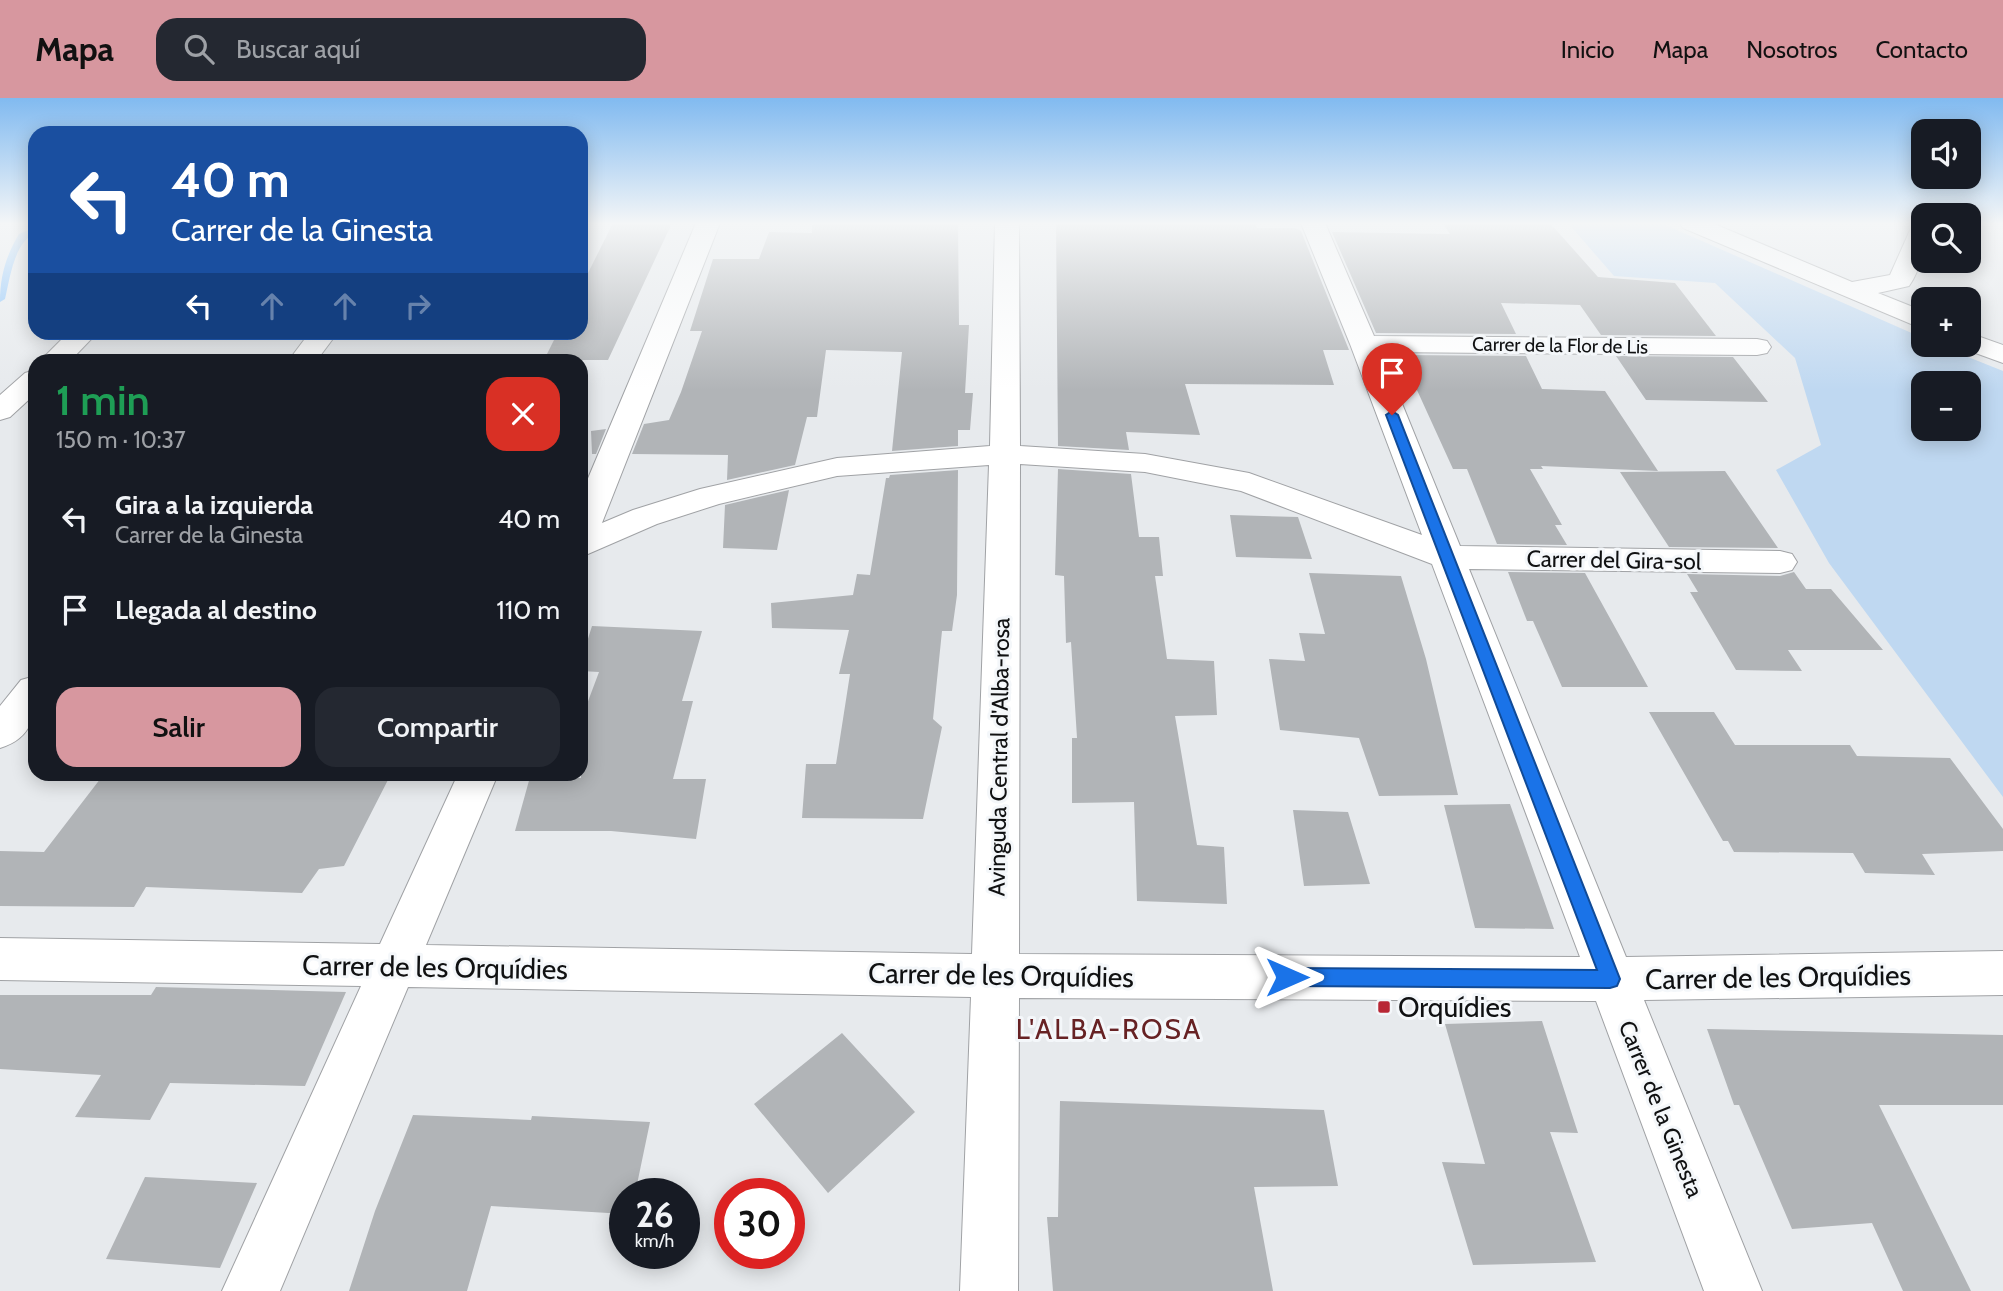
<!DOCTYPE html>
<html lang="es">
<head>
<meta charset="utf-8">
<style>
	:root { --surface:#171b24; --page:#242831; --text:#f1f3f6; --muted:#9ea1a6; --accent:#d7979f }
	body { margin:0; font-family:Cabin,sans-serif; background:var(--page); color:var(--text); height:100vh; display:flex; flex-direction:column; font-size:26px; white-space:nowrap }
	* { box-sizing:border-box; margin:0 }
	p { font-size:23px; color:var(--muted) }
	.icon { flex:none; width:38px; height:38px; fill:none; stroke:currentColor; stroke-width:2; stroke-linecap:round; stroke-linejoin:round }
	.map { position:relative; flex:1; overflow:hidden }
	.panel { position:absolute; left:28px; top:256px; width:560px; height:427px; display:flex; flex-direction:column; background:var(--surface); border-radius:21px; box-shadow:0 4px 18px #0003 }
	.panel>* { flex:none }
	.hud { position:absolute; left:28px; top:28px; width:560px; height:214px; border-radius:21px; box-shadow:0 4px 18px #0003; background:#1a4fa0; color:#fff; overflow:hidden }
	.fabs { position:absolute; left:1911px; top:21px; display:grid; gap:14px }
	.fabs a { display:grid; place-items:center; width:70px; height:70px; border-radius:14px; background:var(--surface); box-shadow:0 4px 18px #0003; font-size:35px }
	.speed { position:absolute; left:609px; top:1080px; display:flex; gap:14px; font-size:35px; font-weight:700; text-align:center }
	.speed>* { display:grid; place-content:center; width:91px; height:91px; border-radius:50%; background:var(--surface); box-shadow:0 4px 18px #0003; line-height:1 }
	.speed small { font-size:18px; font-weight:400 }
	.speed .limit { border:10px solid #d22; background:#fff; color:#111 }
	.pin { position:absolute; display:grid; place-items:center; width:60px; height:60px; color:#fff; margin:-72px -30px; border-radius:50% 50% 50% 0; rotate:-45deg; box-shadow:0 0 7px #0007 }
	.pin .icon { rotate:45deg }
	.me { position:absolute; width:77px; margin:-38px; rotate:90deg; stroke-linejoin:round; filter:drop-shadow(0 0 5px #0008) }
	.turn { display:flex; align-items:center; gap:24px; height:147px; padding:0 28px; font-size:32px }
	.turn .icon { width:91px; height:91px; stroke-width:2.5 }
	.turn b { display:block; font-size:49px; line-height:60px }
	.lanes { display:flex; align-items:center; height:66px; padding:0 28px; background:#0003; justify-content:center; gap:35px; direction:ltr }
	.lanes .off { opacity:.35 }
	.round { display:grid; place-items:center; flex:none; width:74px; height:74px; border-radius:21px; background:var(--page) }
	.head { display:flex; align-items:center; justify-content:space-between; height:119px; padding:0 28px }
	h1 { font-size:42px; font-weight:600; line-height:52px; color:#1e9e55 }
	.action { display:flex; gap:14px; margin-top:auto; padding:14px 28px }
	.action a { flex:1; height:80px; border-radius:21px; background:var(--accent); color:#111; font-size:28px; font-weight:600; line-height:80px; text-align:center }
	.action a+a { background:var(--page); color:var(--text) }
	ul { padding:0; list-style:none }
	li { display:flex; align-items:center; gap:21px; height:91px; padding:0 28px }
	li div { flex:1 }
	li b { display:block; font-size:26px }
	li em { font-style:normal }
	header { display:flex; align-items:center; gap:42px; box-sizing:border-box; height:98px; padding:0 35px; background:var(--accent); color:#111 }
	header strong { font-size:33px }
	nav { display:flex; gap:38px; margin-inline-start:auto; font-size:24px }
	.search { width:490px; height:63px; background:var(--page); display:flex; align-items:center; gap:18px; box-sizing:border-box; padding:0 24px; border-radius:21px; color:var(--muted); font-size:26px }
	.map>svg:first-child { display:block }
	.green { fill:#bfd8f1; fill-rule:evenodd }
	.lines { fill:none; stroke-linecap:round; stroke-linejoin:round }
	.stream { fill:#87c2fb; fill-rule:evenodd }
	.building { fill:#b1b4b7 }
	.minor-casing { stroke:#a0a2a5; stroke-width:2 }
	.minor { fill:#fff; fill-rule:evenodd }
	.route { fill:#1a73e8; stroke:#114b97; stroke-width:2 }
	.poi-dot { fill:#b82735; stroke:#f4f7fa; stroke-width:2.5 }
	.labels { text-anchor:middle; stroke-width:6; stroke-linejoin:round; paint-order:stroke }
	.far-street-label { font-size:19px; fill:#101112; stroke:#f4f7fa }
	.street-label { font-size:23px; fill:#101112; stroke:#f4f7fa }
	.near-street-label { font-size:28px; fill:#101112; stroke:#f4f7fa }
	.near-poi-label { font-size:28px; fill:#101112; stroke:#f4f7fa; text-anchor:start }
	.near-neighbourhood-label { font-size:28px; letter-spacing:2px; fill:#672224; stroke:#f4f7fa }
</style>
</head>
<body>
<header>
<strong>Mapa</strong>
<div class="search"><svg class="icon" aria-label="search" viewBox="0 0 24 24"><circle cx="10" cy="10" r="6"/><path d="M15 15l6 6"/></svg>Buscar aquí</div>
<nav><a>Inicio</a><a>Mapa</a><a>Nosotros</a><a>Contacto</a></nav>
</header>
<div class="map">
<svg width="2003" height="1193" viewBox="0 0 2003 1193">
	<rect width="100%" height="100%" fill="#e7eaed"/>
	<path class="green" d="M 1568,125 L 1661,125 L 1923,240 L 1923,247 L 1938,247 L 2003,273 L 2003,699 L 1829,465 L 1776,372 L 1821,347 L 1795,260 L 1715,185 L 1614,178 ZM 1923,285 L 1969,285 L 1969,331 L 1923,331 Z"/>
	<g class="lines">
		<path class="stream" d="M 35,129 L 35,135 C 14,145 10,180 5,201 L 0,204 C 0,178 6,158 19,136 Z"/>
	</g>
	<path class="building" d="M 613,125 L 672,125 L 608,262 L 544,262 L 558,234 L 581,234 L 581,189 Z
		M 823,125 L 958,125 L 959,227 L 969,227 L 965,295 L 973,295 L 970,332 L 958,332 L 958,348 L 892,353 L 902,254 L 826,252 L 817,319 L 807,319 L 795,367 L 727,382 L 728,357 L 632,356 L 644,326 L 669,322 L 681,294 L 702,233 L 690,233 L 713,161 L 759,161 L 769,134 L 812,135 L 812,127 Z
		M 1056,125 L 1256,125 L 1257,130 L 1295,130 L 1301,133 L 1349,252 L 1323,252 L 1334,287 L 1185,286 L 1200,337 L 1126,334 L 1129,352 L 1058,348 Z
		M 1443,125 L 1550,125 L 1598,179 L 1675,185 L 1716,238 L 1601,237 L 1580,207 L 1501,205 L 1516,236 L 1376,235 L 1332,134 L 1450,136 Z
		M 1401,257 L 1526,258 L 1542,291 L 1605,293 L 1658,373 L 1541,368 L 1543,371 L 1530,371 L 1562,427 L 1555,427 L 1567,447 L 1497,446 L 1467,371 L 1453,371 Z
		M 1616,258 L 1733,259 L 1768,304 L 1646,302 Z
		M 606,331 L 596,356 L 592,356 L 591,333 Z
		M 1058,371 L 1131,376 L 1139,439 L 1159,439 L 1163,478 L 1155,478 L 1167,561 L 1214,563 L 1217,617 L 1175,618 L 1197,747 L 1224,749 L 1227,806 L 1137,803 L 1134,704 L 1072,705 L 1072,640 L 1077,640 L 1071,544 L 1066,545 L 1064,478 L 1055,477 Z
		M 958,372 L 957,497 L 952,533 L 942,533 L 933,621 L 942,629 L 923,721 L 802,720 L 806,666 L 836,666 L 850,576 L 839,576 L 849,532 L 772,530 L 771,505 L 853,497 L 857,476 L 870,477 L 886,380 L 889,380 L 890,377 Z
		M 1725,373 L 1778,450 L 1669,449 L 1620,374 Z
		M 789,392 L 777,452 L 723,450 L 725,407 Z
		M 1230,417 L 1298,419 L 1312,461 L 1236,459 Z
		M 1508,474 L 1585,475 L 1648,589 L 1562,589 L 1533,523 L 1527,523 Z
		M 1794,474 L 1806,491 L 1831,491 L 1883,552 L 1788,552 L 1802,573 L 1736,572 L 1690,494 L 1698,494 L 1687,476 L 1780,478 Z
		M 1309,475 L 1401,478 L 1426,561 L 1458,697 L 1379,698 L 1359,640 L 1280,632 L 1269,561 L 1305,563 L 1299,535 L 1325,536 Z
		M 592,528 L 702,533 L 682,603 L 693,603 L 673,681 L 706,681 L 696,741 L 611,733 L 515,733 L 530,679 L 581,680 L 581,622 L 599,574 L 581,573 L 581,563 Z
		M 1649,614 L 1714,614 L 1735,647 L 1850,647 L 1857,658 L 1950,660 L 2003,731 L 2003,753 L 1922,756 L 1935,777 L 1865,775 L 1853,755 L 1734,754 L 1728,743 L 1723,743 Z
		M 104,676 L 391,676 L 344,768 L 319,771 L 302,795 L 146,789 L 134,809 L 0,808 L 0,753 L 44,754 Z
		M 1510,706 L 1554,831 L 1475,830 L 1444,707 Z
		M 1293,712 L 1348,714 L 1370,786 L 1304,788 Z
		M 156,889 L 235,891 L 346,894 L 305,988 L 170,985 L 150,1022 L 75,1019 L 101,977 L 0,971 L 0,897 L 151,897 Z
		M 1542,923 L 1578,1035 L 1550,1034 L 1596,1164 L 1473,1167 L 1442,1064 L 1485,1066 L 1445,926 Z
		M 1707,931 L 2003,937 L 2003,1007 L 1879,1007 L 1971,1193 L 1903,1193 L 1872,1125 L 1792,1131 L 1739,1007 L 1734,1007 Z
		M 842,935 L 915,1014 L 828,1095 L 754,1006 Z
		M 1060,1003 L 1324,1012 L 1338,1088 L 1254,1089 L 1273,1193 L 1053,1193 L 1047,1119 L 1058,1119 Z
		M 413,1017 L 531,1022 L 532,1018 L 650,1024 L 635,1096 L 625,1096 L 625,1116 L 491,1108 L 467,1193 L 349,1193 L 375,1113 Z
		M 145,1079 L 257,1085 L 220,1170 L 106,1161 Z"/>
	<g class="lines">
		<g class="minor-casing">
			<path id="minor" d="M 696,125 L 720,125 L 602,425 L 633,412 L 700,391 L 837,360 L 990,348 L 995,125 L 1019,125 L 1020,348 L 1145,356 L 1249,375 L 1422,437 L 1350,246 L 1301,125 L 1325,125 L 1374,238 L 1757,241 L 1767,243 L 1771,249 L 1767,255 L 1757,257 L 1381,254 L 1460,448 L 1780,453 L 1792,456 L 1797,464 L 1792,472 L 1780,475 L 1469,471 L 1626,859 L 2003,853 L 2003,897 L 1644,902 L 1762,1193 L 1704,1193 L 1596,903 L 1019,900 L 1018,1193 L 960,1193 L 971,899 L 408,889 L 280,1193 L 222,1193 L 361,888 L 0,882 L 0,840 L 380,846 L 458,676 L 498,676 L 426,847 L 972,856 L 989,367 L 837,378 L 719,406 L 657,426 L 581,459 L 581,397 ZM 1020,366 L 1145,374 L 1241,393 L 1432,466 L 1580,859 L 1019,856 Z
				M 1679,125 L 1712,125 L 1852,184 L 1890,177 L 1911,130 L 1914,125 L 1923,125 C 1923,149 1923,168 1909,188 L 1878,195 L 1923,213 L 1923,231 L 1683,130 Z
				M 69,234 L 98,234 L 71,262 L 41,262 Z
				M 310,234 L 338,234 L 317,262 L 289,262 Z
				M 1969,235 L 2003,247 L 2003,265 L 1959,249 L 1958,247 L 1969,247 Z
				M 35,272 L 35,296 L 10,319 L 0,322 L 0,297 L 25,275 Z
				M 35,578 C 35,611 38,638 0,650 L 0,608 L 21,582 Z"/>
		</g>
		<use href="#minor" class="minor"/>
	</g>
	<linearGradient id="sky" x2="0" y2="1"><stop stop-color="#81baf0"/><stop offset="0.43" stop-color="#f4f6f7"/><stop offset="1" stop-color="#f4f6f7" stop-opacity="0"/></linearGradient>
	<rect width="2003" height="292" fill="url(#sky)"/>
	<path class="route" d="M 1392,313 L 1398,317 L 1620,881 L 1617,888 L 1610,890 L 1287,888 L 1280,886 L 1277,879 L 1280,873 L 1287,870 L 1597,872 L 1386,317 Z"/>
	<rect class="poi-dot" x="1377" y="902" width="14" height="14" rx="3.5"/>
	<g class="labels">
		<g class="far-street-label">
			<text transform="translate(1560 247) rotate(1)" y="7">Carrer de la Flor de Lis</text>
		</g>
		<g class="street-label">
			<text transform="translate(1614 462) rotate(1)" y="8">Carrer del Gira-sol</text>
			<text transform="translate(999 659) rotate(-89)" y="8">Avinguda Central d'Alba-rosa</text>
			<text transform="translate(1661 1011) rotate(68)" y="8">Carrer de la Ginesta</text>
		</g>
		<g class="near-street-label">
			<text transform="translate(435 869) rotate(1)" y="10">Carrer de les Orquídies</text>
			<text transform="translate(1001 877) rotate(1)" y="10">Carrer de les Orquídies</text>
			<text transform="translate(1778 879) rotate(-1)" y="10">Carrer de les Orquídies</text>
		</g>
		<g class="near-poi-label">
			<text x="1398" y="919">Orquídies</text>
		</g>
		<g class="near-neighbourhood-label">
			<text x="1109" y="941">L'ALBA-ROSA</text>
		</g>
	</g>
</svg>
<div class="fabs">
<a><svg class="icon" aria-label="sound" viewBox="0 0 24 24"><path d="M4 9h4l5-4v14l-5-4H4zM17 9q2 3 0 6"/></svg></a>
<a><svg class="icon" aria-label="search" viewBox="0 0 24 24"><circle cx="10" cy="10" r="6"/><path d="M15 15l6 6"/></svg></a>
<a>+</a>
<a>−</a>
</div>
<div class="speed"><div>26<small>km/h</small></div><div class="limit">30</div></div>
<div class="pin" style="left:1392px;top:317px;background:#d93025"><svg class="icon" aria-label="arrive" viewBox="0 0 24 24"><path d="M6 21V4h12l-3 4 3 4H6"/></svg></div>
<svg class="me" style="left:1287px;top:879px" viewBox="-20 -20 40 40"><path d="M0-17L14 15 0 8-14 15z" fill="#1a73e8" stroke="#fff" stroke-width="4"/></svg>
<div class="hud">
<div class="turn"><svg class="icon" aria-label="left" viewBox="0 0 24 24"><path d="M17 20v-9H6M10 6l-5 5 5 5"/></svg><div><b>40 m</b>Carrer de la Ginesta</div></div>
<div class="lanes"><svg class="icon" aria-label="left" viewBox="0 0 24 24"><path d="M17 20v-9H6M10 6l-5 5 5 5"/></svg><svg class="icon off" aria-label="ahead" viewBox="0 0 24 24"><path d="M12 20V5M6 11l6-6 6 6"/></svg><svg class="icon off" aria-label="ahead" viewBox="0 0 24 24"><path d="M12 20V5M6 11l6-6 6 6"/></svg><svg class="icon off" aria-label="right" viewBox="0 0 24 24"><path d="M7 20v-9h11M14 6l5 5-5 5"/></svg></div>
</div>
<section class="panel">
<div class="head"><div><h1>1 min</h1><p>150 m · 10:37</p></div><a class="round" style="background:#d93025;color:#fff"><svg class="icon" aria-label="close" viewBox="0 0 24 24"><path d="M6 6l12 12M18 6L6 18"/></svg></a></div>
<ul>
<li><svg class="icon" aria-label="left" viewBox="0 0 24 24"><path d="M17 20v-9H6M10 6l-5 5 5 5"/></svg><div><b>Gira a la izquierda</b><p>Carrer de la Ginesta</p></div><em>40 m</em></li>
<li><svg class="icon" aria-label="arrive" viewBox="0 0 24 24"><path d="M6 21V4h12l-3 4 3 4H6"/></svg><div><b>Llegada al destino</b></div><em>110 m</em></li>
</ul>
<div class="action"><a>Salir</a><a>Compartir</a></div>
</section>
</div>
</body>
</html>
